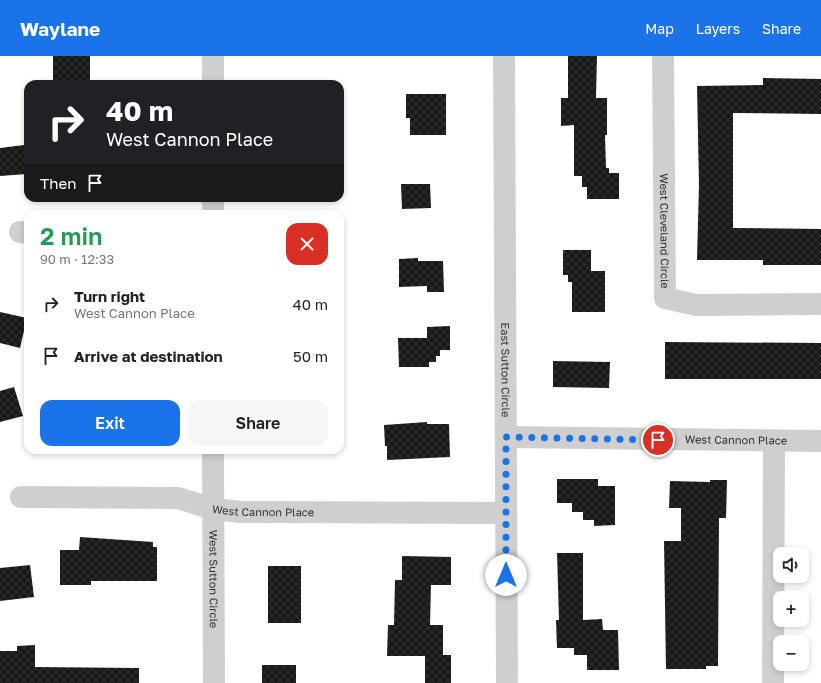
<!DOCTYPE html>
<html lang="en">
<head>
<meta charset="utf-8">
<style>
	:root { --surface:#fff; --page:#f6f6f6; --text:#222; --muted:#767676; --accent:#1a73e8 }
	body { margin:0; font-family:"Golos Text",sans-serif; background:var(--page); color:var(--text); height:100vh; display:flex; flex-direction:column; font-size:15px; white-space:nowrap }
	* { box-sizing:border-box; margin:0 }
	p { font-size:13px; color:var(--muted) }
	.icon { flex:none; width:22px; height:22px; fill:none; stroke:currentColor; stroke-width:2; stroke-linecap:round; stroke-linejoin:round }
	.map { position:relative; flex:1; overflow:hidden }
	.drawer { position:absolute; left:24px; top:154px; width:320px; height:244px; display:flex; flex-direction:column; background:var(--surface); border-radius:12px; box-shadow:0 2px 6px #0003 }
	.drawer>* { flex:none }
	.banner { position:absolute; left:24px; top:24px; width:320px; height:122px; border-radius:12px; box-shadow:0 2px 6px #0003; background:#202124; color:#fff; overflow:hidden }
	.controls { position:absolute; left:773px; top:491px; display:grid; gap:8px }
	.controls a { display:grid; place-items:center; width:36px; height:36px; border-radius:8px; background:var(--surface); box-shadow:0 2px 6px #0003; font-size:20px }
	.pin { position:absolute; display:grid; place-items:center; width:34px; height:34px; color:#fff; margin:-17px; border:2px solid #fff; border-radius:50%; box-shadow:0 1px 4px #0007 }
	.me { position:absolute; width:44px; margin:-22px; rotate:0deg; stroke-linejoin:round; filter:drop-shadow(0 0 3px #0008) }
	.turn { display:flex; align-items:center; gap:14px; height:84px; padding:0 16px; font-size:18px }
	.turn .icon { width:52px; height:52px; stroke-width:2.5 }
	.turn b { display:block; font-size:28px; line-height:34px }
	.then { display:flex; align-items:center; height:38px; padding:0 16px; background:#0003; gap:8px; font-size:15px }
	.round { display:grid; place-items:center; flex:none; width:42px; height:42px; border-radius:12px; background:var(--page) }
	.head { display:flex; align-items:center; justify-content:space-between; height:68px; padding:0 16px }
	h1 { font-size:24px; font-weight:600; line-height:30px; color:#1e9e55 }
	.button { display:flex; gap:8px; margin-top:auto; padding:8px 16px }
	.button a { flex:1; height:46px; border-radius:12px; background:var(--accent); color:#fff; font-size:16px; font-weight:600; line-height:46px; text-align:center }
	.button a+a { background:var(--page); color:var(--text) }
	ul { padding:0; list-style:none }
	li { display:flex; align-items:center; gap:12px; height:52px; padding:0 16px }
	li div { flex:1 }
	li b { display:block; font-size:15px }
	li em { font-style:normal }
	header { display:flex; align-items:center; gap:24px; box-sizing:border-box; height:56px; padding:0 20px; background:var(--accent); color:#fff }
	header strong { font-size:19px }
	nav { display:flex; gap:22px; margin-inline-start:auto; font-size:14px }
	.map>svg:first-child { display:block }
	.building { fill:url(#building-cross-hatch) }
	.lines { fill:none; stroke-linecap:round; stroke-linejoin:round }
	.street { stroke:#cfcfcf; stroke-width:22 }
	.route { stroke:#1a73e8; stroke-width:7; stroke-dasharray:0 12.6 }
	.labels { text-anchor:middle; stroke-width:4; stroke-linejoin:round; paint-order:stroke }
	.street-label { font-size:11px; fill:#323232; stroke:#fff }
</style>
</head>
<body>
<header>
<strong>Waylane</strong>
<nav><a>Map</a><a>Layers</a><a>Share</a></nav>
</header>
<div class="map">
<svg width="821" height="627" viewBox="0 0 821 627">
	<defs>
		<pattern id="building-cross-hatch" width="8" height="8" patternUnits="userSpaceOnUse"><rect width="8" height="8" fill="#191919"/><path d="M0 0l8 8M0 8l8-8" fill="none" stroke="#323232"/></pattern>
	</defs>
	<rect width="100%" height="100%" fill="#fff"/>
	<path class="building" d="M 53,0 L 90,0 L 90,28 L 56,28 L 56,25 L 53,25 Z
		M 568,0 L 597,0 L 596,42 L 607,42 L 607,79 L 605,79 L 606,112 L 609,112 L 609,117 L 619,117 L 619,143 L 587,143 L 587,131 L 582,131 L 582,120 L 574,120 L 574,69 L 561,70 L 561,42 L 568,42 Z
		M 763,22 L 821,23 L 821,58 L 733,57 L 733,172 L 821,173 L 821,209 L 763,209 L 763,204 L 697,204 L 699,129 L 697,30 L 763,29 Z
		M 406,38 L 446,38 L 446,79 L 410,79 L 410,62 L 406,62 Z
		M 24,89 L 27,118 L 0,120 L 0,92 Z
		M 401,128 L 430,128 L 431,152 L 402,153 Z
		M 563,194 L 591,194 L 591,215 L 605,215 L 605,256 L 572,256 L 572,226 L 568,226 L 568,219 L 563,219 Z
		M 418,202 L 418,205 L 443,205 L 444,236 L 427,236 L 427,230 L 399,231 L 399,203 Z
		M 0,256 L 27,262 L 20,292 L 0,287 Z
		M 450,270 L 450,294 L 440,294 L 440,300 L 436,300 L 436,306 L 429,306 L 429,311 L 399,311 L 398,282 L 427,282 L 427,271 Z
		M 665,286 L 821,287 L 821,323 L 665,323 Z
		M 553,305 L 610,306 L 609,332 L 553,331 Z
		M 14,331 L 23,360 L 0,366 L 0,335 Z
		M 427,366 L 427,368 L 449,368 L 450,401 L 387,404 L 387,390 L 385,390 L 384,369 Z
		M 557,423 L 598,423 L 598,430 L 615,430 L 615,469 L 594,470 L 594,464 L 583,464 L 583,456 L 572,456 L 572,447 L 557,447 Z
		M 710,424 L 727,424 L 726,462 L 719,462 L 718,610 L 706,610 L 706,613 L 666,613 L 664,485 L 681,485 L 681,452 L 669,452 L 670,425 L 710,426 Z
		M 80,481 L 153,486 L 153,491 L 157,491 L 157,525 L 91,525 L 91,529 L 60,529 L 60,494 L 79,494 Z
		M 557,497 L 583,497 L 583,564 L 602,563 L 603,574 L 618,574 L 619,614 L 587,614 L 587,599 L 574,599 L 574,592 L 557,592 L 556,564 L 559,564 Z
		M 402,500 L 451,501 L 451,529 L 431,529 L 430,569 L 443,569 L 443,599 L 451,599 L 451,627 L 425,627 L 425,600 L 387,600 L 388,569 L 394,569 L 395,524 L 402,524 Z
		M 30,509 L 34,541 L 0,545 L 0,512 Z
		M 268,510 L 301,510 L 301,567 L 268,567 Z
		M 35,589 L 35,611 L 139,612 L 139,627 L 0,627 L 0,595 L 17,595 L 17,590 Z
		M 262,609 L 296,609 L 296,627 L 262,627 Z"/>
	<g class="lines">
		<g class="street">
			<path id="s1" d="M 504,0 L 507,627"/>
			<path id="s2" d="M 663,0 L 665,242 L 696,249 L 821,248"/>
			<path d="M 213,28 L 213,0"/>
			<path d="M 213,158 L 213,142"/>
			<path d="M 20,176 L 28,177"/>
			<path id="s3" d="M 506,381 L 821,385"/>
			<path id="s4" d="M 213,394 L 214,627"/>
			<path id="s5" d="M 21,441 L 178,442 L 213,453 L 241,456 L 506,457"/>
			<path d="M 773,627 L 774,385"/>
		</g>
	</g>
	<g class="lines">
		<path class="route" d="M 506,519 L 506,381 L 658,384"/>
	</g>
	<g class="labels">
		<g class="street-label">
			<text dy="4" stroke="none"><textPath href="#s2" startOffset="175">West Cleveland Circle</textPath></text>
			<text dy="4" stroke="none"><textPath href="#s1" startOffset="314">East Sutton Circle</textPath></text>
			<text dy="4" stroke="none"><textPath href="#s3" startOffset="230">West Cannon Place</textPath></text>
			<text dy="4" stroke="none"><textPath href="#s5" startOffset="244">West Cannon Place</textPath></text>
			<text dy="4" stroke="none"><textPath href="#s4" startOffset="129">West Sutton Circle</textPath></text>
		</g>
	</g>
</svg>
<div class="controls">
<a><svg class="icon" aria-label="sound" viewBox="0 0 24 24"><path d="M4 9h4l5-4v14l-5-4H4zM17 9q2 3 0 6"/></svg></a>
<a>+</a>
<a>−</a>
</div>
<div class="pin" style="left:658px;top:384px;background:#d93025"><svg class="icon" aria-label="arrive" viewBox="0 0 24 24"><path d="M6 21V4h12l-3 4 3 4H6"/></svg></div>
<svg class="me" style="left:506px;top:519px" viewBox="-20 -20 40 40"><circle r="19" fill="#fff"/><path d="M0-13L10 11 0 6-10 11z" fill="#1a73e8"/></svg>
<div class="banner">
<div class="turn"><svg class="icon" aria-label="right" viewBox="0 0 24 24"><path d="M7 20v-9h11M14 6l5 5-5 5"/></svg><div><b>40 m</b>West Cannon Place</div></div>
<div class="then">Then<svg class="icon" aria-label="arrive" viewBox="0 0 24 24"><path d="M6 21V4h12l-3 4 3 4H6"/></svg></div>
</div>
<section class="drawer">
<div class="head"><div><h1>2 min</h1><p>90 m · 12:33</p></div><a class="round" style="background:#d93025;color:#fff"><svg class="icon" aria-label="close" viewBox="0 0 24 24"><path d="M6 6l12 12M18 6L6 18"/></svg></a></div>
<ul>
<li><svg class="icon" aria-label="right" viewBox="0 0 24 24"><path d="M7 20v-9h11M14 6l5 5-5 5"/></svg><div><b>Turn right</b><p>West Cannon Place</p></div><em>40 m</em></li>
<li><svg class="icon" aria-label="arrive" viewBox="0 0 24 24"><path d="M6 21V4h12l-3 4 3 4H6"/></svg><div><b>Arrive at destination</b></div><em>50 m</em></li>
</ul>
<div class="button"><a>Exit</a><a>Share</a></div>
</section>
</div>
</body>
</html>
